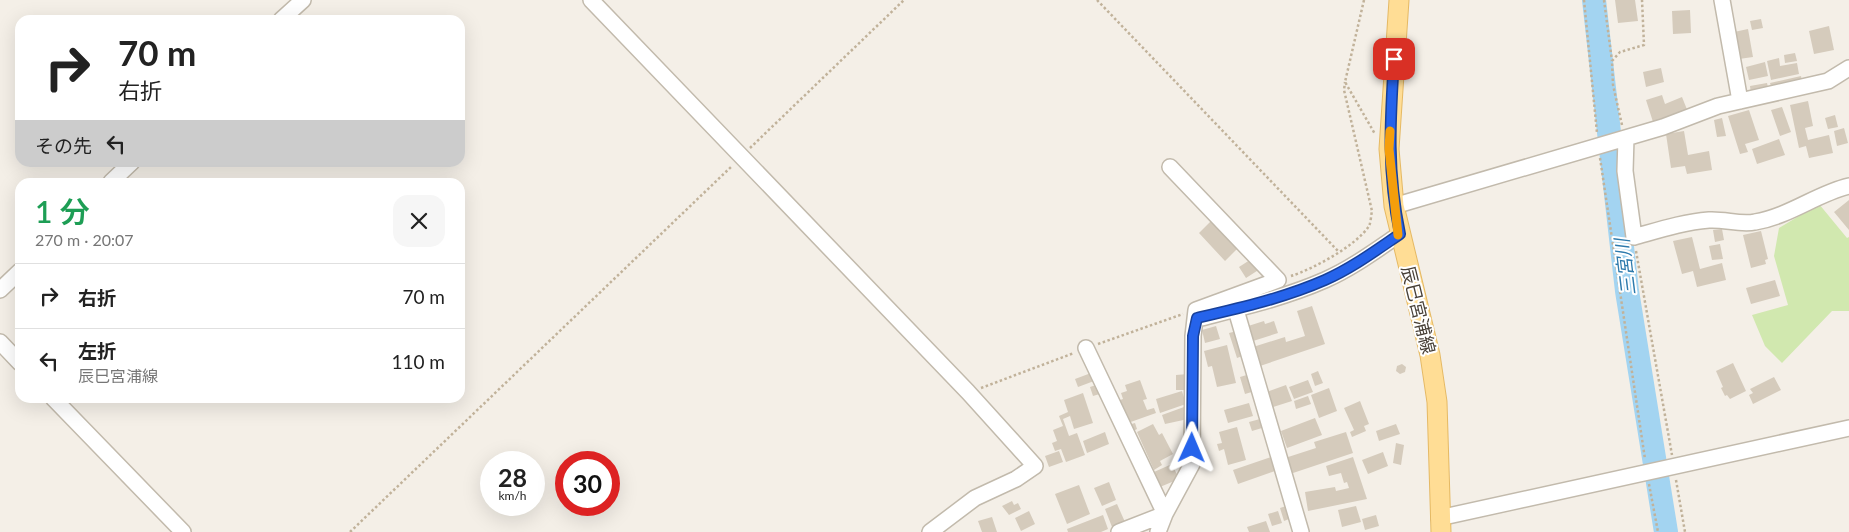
<!DOCTYPE html>
<html lang="ja">
<head>
<meta charset="utf-8">
<style>
	:root { --surface:#fff; --page:#f6f6f6; --text:#222; --muted:#767676; --line:#e0e0e0 }
	body { margin:0; font-family:Lato,"Noto Sans JP",sans-serif; background:var(--page); color:var(--text); height:100vh; display:flex; flex-direction:column; font-size:19px; white-space:nowrap }
	* { box-sizing:border-box; margin:0 }
	p { font-size:16px; color:var(--muted) }
	.icon { flex:none; width:28px; height:28px; fill:none; stroke:currentColor; stroke-width:2; stroke-linecap:round; stroke-linejoin:round }
	.map { position:relative; flex:1; overflow:hidden }
	.side { position:absolute; left:15px; top:178px; width:450px; height:225px; display:flex; flex-direction:column; background:var(--surface); border-radius:15px; box-shadow:0 5px 20px #0002 }
	.side>* { flex:none }
	.guide { position:absolute; left:15px; top:15px; width:450px; height:152px; border-radius:15px; box-shadow:0 5px 20px #0002; background:#fff; color:var(--text); overflow:hidden }
	.speed { position:absolute; left:480px; top:451px; display:flex; gap:10px; font-size:25px; font-weight:700; text-align:center }
	.speed>* { display:grid; place-content:center; width:65px; height:65px; border-radius:50%; background:var(--surface); box-shadow:0 5px 20px #0002; line-height:1 }
	.speed small { font-size:12px; font-weight:400 }
	.speed .limit { border:8px solid #d22; background:#fff; color:#111 }
	.pin { position:absolute; display:grid; place-items:center; width:42px; height:42px; color:#fff; margin:-21px; border-radius:10px; box-shadow:0 2px 8px #0006 }
	.me { position:absolute; width:55px; margin:-28px; rotate:1deg; stroke-linejoin:round; filter:drop-shadow(0 0 4px #0008) }
	.turn { display:flex; align-items:center; gap:18px; height:105px; padding:0 20px; font-size:22px }
	.turn .icon { width:65px; height:65px; stroke-width:2.5 }
	.turn b { display:block; font-size:35px; line-height:42px }
	.then { display:flex; align-items:center; height:48px; padding:0 20px; background:#0003; gap:10px; font-size:19px }
	.round { display:grid; place-items:center; flex:none; width:52px; height:52px; border-radius:15px; background:var(--page) }
	.head { display:flex; align-items:center; justify-content:space-between; height:85px; padding:0 20px }
	h1 { font-size:30px; font-weight:600; line-height:38px; color:#1e9e55 }
	ul { padding:0; list-style:none }
	li { display:flex; align-items:center; gap:15px; height:65px; padding:0 20px; border-top:1px solid var(--line) }
	li div { flex:1 }
	li b { display:block; font-size:19px }
	li em { font-style:normal }
	.map>svg:first-child { display:block }
	.green { fill:#d1e8af }
	.lines { fill:none; stroke-linecap:round; stroke-linejoin:round }
	.river { stroke:#a3d4f1; stroke-width:24 }
	.building { fill:#d5cbbc }
	.minor-casing { stroke:#c2baac; stroke-width:18 }
	.major-casing { stroke:#e5b964; stroke-width:21 }
	.path { stroke:#c1b29a; stroke-width:2.5; stroke-dasharray:2.5 2.5; stroke-linecap:butt }
	.minor { stroke:#fff; stroke-width:15 }
	.major { stroke:#ffdd95; stroke-width:19 }
	.route-casing { stroke:#184099; stroke-width:12 }
	.route { stroke:#2563eb; stroke-width:9 }
	.slow { stroke:#f59e0b; stroke-width:9 }
	.labels { text-anchor:middle; stroke-width:4; stroke-linejoin:round; paint-order:stroke }
	.street-label { font-size:18px; fill:#473f36; stroke:#fff }
	.water-label { font-size:19px; font-style:italic; fill:#2d7aac; stroke:#fff }
</style>
</head>
<body>
<div class="map">
<svg width="1849" height="532" viewBox="0 0 1849 532">
	<rect width="100%" height="100%" fill="#f4efe7"/>
	<path class="green" d="M 1819,204 L 1847,238 L 1849,237 L 1849,311 L 1832,311 L 1782,363 L 1765,346 L 1752,315 L 1788,305 L 1774,256 L 1779,228 Z"/>
	<g class="lines">
		<path class="river" d="M 1594,0 L 1627,291 L 1666,532"/>
	</g>
	<path class="building" d="M 1615,0 L 1635,0 L 1638,21 L 1618,23 Z
		M 1690,10 L 1691,33 L 1673,34 L 1672,11 Z
		M 1761,19 L 1763,28 L 1752,30 L 1750,21 Z
		M 1829,26 L 1834,50 L 1814,54 L 1809,31 Z
		M 1748,29 L 1753,57 L 1739,59 L 1734,32 Z
		M 1795,53 L 1797,61 L 1785,63 L 1784,55 Z
		M 1779,58 L 1780,66 L 1797,63 L 1799,74 L 1771,80 L 1767,61 Z
		M 1765,62 L 1768,76 L 1749,80 L 1746,67 Z
		M 1661,68 L 1664,82 L 1646,87 L 1643,72 Z
		M 1801,76 L 1803,86 L 1773,93 L 1770,83 Z
		M 1767,83 L 1769,92 L 1751,94 L 1750,86 Z
		M 1662,95 L 1665,104 L 1682,97 L 1688,112 L 1654,125 L 1646,100 Z
		M 1808,101 L 1813,126 L 1805,128 L 1808,140 L 1829,135 L 1833,153 L 1809,158 L 1806,146 L 1799,148 L 1790,105 Z
		M 1782,107 L 1791,132 L 1780,136 L 1771,110 Z
		M 1749,110 L 1759,140 L 1745,144 L 1748,152 L 1740,154 L 1728,116 Z
		M 1835,115 L 1838,127 L 1828,129 L 1825,118 Z
		M 1722,118 L 1726,136 L 1717,137 L 1714,120 Z
		M 1844,128 L 1848,143 L 1837,146 L 1834,131 Z
		M 1684,131 L 1688,155 L 1709,151 L 1712,170 L 1687,174 L 1685,166 L 1671,168 L 1666,134 Z
		M 1779,139 L 1785,155 L 1757,164 L 1752,149 Z
		M 1849,200 L 1849,230 L 1834,212 Z
		M 1212,220 L 1238,248 L 1225,261 L 1199,233 Z
		M 1722,229 L 1724,240 L 1715,242 L 1713,230 Z
		M 1761,231 L 1768,259 L 1765,260 L 1766,264 L 1751,268 L 1743,235 Z
		M 1692,237 L 1700,269 L 1722,263 L 1726,280 L 1697,287 L 1693,271 L 1682,274 L 1673,241 Z
		M 1720,244 L 1723,259 L 1712,260 L 1709,246 Z
		M 1253,258 L 1260,269 L 1246,278 L 1239,267 Z
		M 1775,280 L 1780,296 L 1751,304 L 1746,288 Z
		M 1312,306 L 1325,344 L 1260,366 L 1253,347 L 1285,337 L 1286,342 L 1305,336 L 1297,311 Z
		M 1264,321 L 1265,324 L 1274,321 L 1278,333 L 1250,342 L 1245,327 Z
		M 1216,326 L 1220,339 L 1205,343 L 1202,330 Z
		M 1237,331 L 1245,355 L 1237,358 L 1229,333 Z
		M 1227,345 L 1236,383 L 1217,387 L 1212,366 L 1208,367 L 1204,351 Z
		M 1733,363 L 1746,391 L 1730,399 L 1727,395 L 1725,396 L 1721,388 L 1723,387 L 1716,371 Z
		M 1402,364 L 1406,367 L 1405,372 L 1400,374 L 1396,371 L 1397,366 Z
		M 1318,371 L 1323,383 L 1315,386 L 1311,374 Z
		M 1091,373 L 1094,381 L 1078,387 L 1075,379 Z
		M 1188,374 L 1188,390 L 1176,390 L 1176,375 Z
		M 1250,374 L 1255,391 L 1245,394 L 1240,377 Z
		M 1774,377 L 1781,390 L 1753,404 L 1749,395 L 1753,393 L 1750,389 Z
		M 1140,380 L 1147,399 L 1143,400 L 1147,410 L 1154,408 L 1156,413 L 1125,424 L 1117,401 L 1123,399 L 1121,393 L 1127,391 L 1125,385 Z
		M 1308,380 L 1313,392 L 1294,399 L 1289,387 Z
		M 1099,384 L 1103,393 L 1093,396 L 1090,387 Z
		M 1286,385 L 1292,401 L 1270,408 L 1264,393 Z
		M 1329,388 L 1337,411 L 1319,418 L 1311,395 Z
		M 1182,391 L 1186,404 L 1160,413 L 1156,399 Z
		M 1083,393 L 1093,423 L 1074,429 L 1070,416 L 1063,419 L 1069,436 L 1077,433 L 1085,455 L 1066,462 L 1061,449 L 1055,451 L 1052,443 L 1057,441 L 1053,430 L 1063,426 L 1059,416 L 1068,412 L 1064,400 Z
		M 1308,396 L 1311,404 L 1296,409 L 1294,401 Z
		M 1360,401 L 1369,424 L 1364,426 L 1366,431 L 1352,437 L 1350,432 L 1354,430 L 1344,408 Z
		M 1249,403 L 1253,416 L 1228,423 L 1224,410 Z
		M 1184,407 L 1188,419 L 1165,424 L 1162,415 Z
		M 1315,418 L 1322,435 L 1287,448 L 1281,431 Z
		M 1260,419 L 1262,428 L 1252,431 L 1249,422 Z
		M 1135,423 L 1137,429 L 1131,432 L 1128,425 Z
		M 1153,424 L 1159,435 L 1162,433 L 1173,454 L 1160,461 L 1162,465 L 1154,470 L 1137,432 Z
		M 1396,424 L 1400,434 L 1379,441 L 1376,431 Z
		M 1237,427 L 1246,460 L 1228,465 L 1224,449 L 1219,451 L 1217,444 L 1222,443 L 1219,432 Z
		M 1105,432 L 1109,444 L 1087,453 L 1083,441 Z
		M 1346,432 L 1353,453 L 1290,474 L 1285,458 L 1316,448 L 1314,442 Z
		M 1396,443 L 1404,445 L 1401,465 L 1393,463 Z
		M 1059,451 L 1063,462 L 1049,467 L 1045,456 Z
		M 1383,452 L 1388,466 L 1368,474 L 1362,460 Z
		M 1271,457 L 1275,471 L 1238,484 L 1233,470 Z
		M 1353,457 L 1367,499 L 1308,511 L 1305,492 L 1335,487 L 1336,491 L 1349,488 L 1347,482 L 1344,483 L 1341,473 L 1329,476 L 1326,466 Z
		M 1172,464 L 1179,479 L 1160,487 L 1154,472 Z
		M 1109,482 L 1116,500 L 1102,506 L 1094,488 Z
		M 1079,485 L 1090,514 L 1067,524 L 1055,494 Z
		M 1012,501 L 1014,505 L 1018,503 L 1021,509 L 1009,515 L 1002,506 Z
		M 1117,504 L 1125,522 L 1112,527 L 1105,509 Z
		M 1289,505 L 1294,517 L 1284,521 L 1280,508 Z
		M 1356,506 L 1361,522 L 1342,527 L 1338,510 Z
		M 1029,511 L 1035,524 L 1021,531 L 1015,518 Z
		M 1278,511 L 1282,523 L 1272,526 L 1268,514 Z
		M 1103,515 L 1108,529 L 1101,532 L 1068,532 L 1067,529 Z
		M 1376,515 L 1379,526 L 1365,530 L 1362,519 Z
		M 992,517 L 997,532 L 982,532 L 978,521 Z
		M 1266,521 L 1270,532 L 1249,532 L 1247,527 Z"/>
	<g class="lines">
		<g class="minor-casing">
			<path id="minor" d="M 591,0 L 968,392 L 1035,466 L 1016,479 L 975,498 L 930,532
				M 1722,0 L 1740,101
				M 281,20 L 303,0
				M 1626,138 L 1625,171 L 1634,237 C 1659,230 1683,222 1709,220 C 1725,219 1740,225 1755,222 C 1790,216 1818,193 1849,186
				M 111,182 L 132,162
				M 1394,206 L 1663,127 L 1718,106 L 1828,81 L 1849,68
				M 0,290 L 20,271
				M 1236,310 L 1301,532
				M 1197,319 C 1240,308 1284,298 1325,280 C 1352,268 1375,251 1400,234
				M 0,342 L 20,363
				M 1086,348 L 1165,514
				M 53,398 L 183,532
				M 1439,518 L 1849,428
				M 1119,532 L 1165,514
				M 1158,532 L 1165,514 L 1192,464 L 1193,336 L 1196,310 L 1278,280 L 1170,167"/>
		</g>
		<g class="major-casing">
			<path id="major" d="M 1399,0 L 1389,149 L 1394,206 L 1430,355 L 1437,402 L 1441,532"/>
		</g>
		<path class="path" d="M 1097,0 L 1338,251
			M 1364,0 L 1345,82 L 1375,134
			M 1584,0 L 1597,133
			M 1604,0 L 1612,61
			M 1622,125 L 1613,85 L 1612,61 L 1620,52 L 1644,45 L 1642,0
			M 750,148 L 904,0
			M 1600,158 L 1645,459
			M 1636,251 L 1672,455
			M 1291,276 C 1313,269 1356,246 1369,226 C 1371,222 1371,215 1372,211 L 1344,90 L 1345,82
			M 1098,344 L 1183,314
			M 981,388 L 1074,353
			M 1676,480 L 1685,532
			M 1649,484 L 1658,532
			M 350,532 L 732,166"/>
		<use href="#minor" class="minor"/>
		<use href="#major" class="major"/>
	</g>
	<g class="lines">
		<g class="route-casing">
			<path id="route" d="M 1192,448 L 1193,336 L 1197,318 C 1240,308 1284,298 1325,280 C 1352,268 1375,251 1400,234 C 1387,172 1390,122 1394,59"/>
		</g>
		<use href="#route" class="route"/>
		<path class="slow" d="M 1390,131 L 1389,149 L 1398,235"/>
	</g>
	<g class="labels">
		<g class="street-label">
			<text transform="translate(1418 310) rotate(76)" y="6">辰巳宮浦線</text>
		</g>
		<g class="water-label">
			<text transform="translate(1625 267) rotate(-97)" y="7">三宮川</text>
		</g>
	</g>
</svg>
<div class="speed"><div>28<small>km/h</small></div><div class="limit">30</div></div>
<div class="pin" style="left:1394px;top:59px;background:#d93025"><svg class="icon" aria-label="arrive" viewBox="0 0 24 24"><path d="M6 21V4h12l-3 4 3 4H6"/></svg></div>
<svg class="me" style="left:1192px;top:448px" viewBox="-20 -20 40 40"><path d="M0-17L14 15 0 8-14 15z" fill="#2563eb" stroke="#fff" stroke-width="4"/></svg>
<div class="guide">
<div class="turn"><svg class="icon" aria-label="right" viewBox="0 0 24 24"><path d="M7 20v-9h11M14 6l5 5-5 5"/></svg><div><b>70 m</b>右折</div></div>
<div class="then">その先<svg class="icon" aria-label="left" viewBox="0 0 24 24"><path d="M17 20v-9H6M10 6l-5 5 5 5"/></svg></div>
</div>
<section class="side">
<div class="head"><div><h1>1 分</h1><p>270 m · 20:07</p></div><a class="round"><svg class="icon" aria-label="close" viewBox="0 0 24 24"><path d="M6 6l12 12M18 6L6 18"/></svg></a></div>
<ul>
<li><svg class="icon" aria-label="right" viewBox="0 0 24 24"><path d="M7 20v-9h11M14 6l5 5-5 5"/></svg><div><b>右折</b></div><em>70 m</em></li>
<li><svg class="icon" aria-label="left" viewBox="0 0 24 24"><path d="M17 20v-9H6M10 6l-5 5 5 5"/></svg><div><b>左折</b><p>辰巳宮浦線</p></div><em>110 m</em></li>
</ul>
</section>
</div>
</body>
</html>
